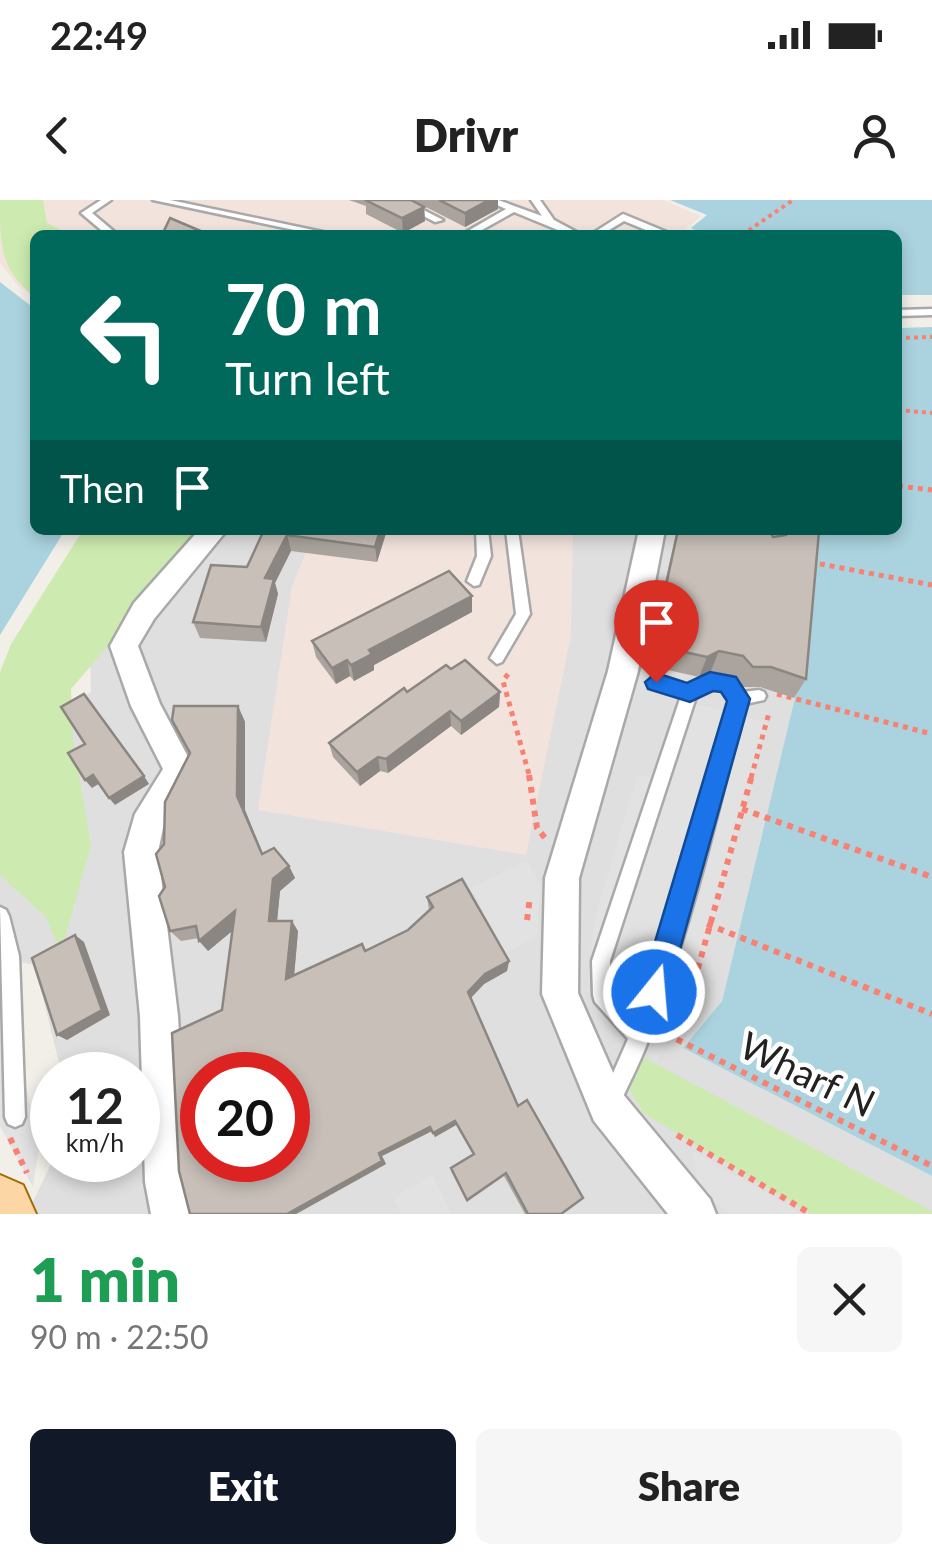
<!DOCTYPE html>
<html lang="en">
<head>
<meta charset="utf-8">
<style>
	:root { --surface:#fff; --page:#f6f6f6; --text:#222; --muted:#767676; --accent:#111827 }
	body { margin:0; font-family:Lato,sans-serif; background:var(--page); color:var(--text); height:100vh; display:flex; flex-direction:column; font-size:38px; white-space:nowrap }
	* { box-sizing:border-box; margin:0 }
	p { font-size:32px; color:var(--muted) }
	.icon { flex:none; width:55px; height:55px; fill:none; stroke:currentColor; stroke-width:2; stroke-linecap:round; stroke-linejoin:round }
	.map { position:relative; height:1014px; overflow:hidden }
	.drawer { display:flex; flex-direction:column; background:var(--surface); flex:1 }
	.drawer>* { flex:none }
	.top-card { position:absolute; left:30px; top:30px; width:872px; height:305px; border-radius:15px; box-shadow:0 5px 15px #0003; background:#00695c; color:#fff; overflow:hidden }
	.speed { position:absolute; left:30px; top:852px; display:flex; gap:20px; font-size:50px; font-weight:700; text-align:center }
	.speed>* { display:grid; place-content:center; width:130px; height:130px; border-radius:50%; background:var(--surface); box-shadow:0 5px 15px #0003; line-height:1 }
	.speed small { font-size:25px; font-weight:400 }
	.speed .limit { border:15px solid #d22; background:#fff; color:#111 }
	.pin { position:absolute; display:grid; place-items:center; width:85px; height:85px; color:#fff; margin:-102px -42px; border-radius:50% 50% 50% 0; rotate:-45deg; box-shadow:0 0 10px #0007 }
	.pin .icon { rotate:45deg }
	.me { position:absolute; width:110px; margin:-55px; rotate:17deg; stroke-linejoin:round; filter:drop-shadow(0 0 8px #0008) }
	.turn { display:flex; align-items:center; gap:35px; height:210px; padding:0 30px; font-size:45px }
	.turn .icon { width:130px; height:130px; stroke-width:2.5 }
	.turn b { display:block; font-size:70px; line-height:85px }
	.then { display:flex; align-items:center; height:95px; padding:0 30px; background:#0003; gap:20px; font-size:38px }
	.round { display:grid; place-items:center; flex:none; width:105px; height:105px; border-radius:15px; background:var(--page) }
	.head { display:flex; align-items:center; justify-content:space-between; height:170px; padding:0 30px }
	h1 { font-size:60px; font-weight:800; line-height:75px; color:#1e9e55 }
	.action { display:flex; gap:20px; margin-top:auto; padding:20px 30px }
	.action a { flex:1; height:115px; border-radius:15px; background:var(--accent); color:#fff; font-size:40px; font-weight:800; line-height:115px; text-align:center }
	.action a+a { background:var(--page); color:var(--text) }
	.status { display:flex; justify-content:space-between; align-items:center; height:70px; padding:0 50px; background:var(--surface); direction:ltr }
	.status svg { height:28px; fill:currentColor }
	header { display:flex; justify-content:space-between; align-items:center; height:130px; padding:0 30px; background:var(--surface); font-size:45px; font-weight:800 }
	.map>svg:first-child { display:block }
	.residential { fill:#e0dfdf; fill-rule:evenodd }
	.military { fill:#f3e3dd }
	.grass { fill:#cdebb0 }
	.parking { fill:#e2e2e2 }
	.water { fill:#aad3df }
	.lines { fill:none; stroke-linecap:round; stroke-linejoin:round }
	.service-casing { stroke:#a9a9a9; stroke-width:5 }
	.minor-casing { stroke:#a9a9a9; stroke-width:5 }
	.primary-casing { stroke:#a06b00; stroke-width:4 }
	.path-far2 { stroke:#fa8072; stroke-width:4; stroke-dasharray:4 4; stroke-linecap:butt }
	.path-far1 { stroke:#fa8072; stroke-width:5; stroke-dasharray:5 5; stroke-linecap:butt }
	.path { stroke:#fa8072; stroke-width:6; stroke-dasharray:6 6; stroke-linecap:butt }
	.service { fill:#fff; fill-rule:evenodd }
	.minor { fill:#fff; fill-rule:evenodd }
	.primary { fill:#fcd6a4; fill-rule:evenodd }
	.wall { fill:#aba49e }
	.shaded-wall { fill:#8b8681 }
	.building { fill:#c7bfb8; stroke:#8b8681; stroke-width:2.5; fill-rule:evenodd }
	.route { fill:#1a73e8; stroke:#114b97; stroke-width:2.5 }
	.labels { text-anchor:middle; stroke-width:9; stroke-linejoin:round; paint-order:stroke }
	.near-street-label { font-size:38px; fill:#222; stroke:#fff }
</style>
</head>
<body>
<div class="status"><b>22:49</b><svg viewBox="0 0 49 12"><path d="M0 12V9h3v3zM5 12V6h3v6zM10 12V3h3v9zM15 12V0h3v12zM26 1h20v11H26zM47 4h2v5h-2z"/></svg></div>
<header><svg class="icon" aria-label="back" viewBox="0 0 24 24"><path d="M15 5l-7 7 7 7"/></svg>Drivr<svg class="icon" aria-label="person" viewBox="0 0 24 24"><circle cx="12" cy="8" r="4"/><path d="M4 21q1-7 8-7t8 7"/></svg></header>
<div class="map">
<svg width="932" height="1014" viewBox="0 0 932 1014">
	<rect width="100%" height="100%" fill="#f2efe9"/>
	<path class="residential" d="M 204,330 L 793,330 L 800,477 L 722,801 L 683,848 L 932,976 L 932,1014 L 27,1014 L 53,960 L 138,960 L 138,875 L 62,875 L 35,765 L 0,758 L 0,541 L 91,492 L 90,452 ZM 202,875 L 288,875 L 288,960 L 202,960 Z"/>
	<path class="military" d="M 0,0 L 663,0 L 701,16 L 686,29 L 697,35 L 35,35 L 35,97 L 18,86 L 0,63 Z
		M 315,330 L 573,330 L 571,435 L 526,655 L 258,610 L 292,386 Z"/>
	<path class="grass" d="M 0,0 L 43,0 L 47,23 L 70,35 L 35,35 L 35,97 C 0,70 0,46 0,0 Z
		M 83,330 L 208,330 L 71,489 L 73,540 L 91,645 L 61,753 L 46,717 L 0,675 L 0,472 L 11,444 Z
		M 643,857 L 932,1011 L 932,1014 L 811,1014 L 643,913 L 626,883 Z"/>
	<path class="parking" d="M 679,499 L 767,523 L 697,788 L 656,862 L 587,792 L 594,721 L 637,575 L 653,578 Z
		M 526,660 L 540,684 L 537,736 L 506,753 L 471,688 Z
		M 0,814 L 24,876 L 39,947 L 33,987 L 0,926 Z
		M 692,951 L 802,1014 L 729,1014 L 699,987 Z
		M 432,974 L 451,1014 L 401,1014 L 394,998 Z"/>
	<path class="water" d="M 670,0 L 932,0 L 932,95 L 898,95 L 898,35 L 705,35 L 691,28 L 707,15 Z
		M 0,82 L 35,109 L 35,330 L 65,330 L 0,435 Z
		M 932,127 L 932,976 L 683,848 L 722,801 L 800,477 L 793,330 L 898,330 L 898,128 Z"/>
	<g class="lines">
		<g class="service-casing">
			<path id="service" d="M 101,0 L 111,0 L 92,13 L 118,35 L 107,35 L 81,13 Z
				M 153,0 L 170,0 L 337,35 L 318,35 Z
				M 393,0 L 404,0 L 443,20 L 435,22 Z
				M 486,0 L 498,0 L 542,16 L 531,0 L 540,0 L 554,20 L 582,35 L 570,35 L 514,12 L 473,35 L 461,35 L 506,9 Z
				M 623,14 L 669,33 L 671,35 L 658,35 L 624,21 L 601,35 L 590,35 Z
				M 932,109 L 932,115 L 898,116 L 898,110 Z
				M 476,330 L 488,330 L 491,356 L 479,385 L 474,386 L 467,381 L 477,356 Z
				M 506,330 L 518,330 L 530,414 L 502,462 L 497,464 L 490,458 L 516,414 Z
				M 710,475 L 733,480 L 743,492 L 759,490 L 764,492 L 766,496 L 764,500 L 745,504 C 717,617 689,734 648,841 C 640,863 627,887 617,910 L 610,913 L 603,910 L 600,903 L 628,839 L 595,802 L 593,795 L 592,761 L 681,496 L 651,486 L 649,482 L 651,478 L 656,476 L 689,486 ZM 712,487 L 724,489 L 731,500 L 675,705 L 636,819 L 611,791 L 610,761 L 696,497 Z
				M 0,707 L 6,710 L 9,716 L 19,756 L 25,917 L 22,924 L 15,927 L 8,924 L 5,917 Z"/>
		</g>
		<g class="minor-casing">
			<path id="minor" d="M 199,330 L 227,330 L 154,419 L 138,446 L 160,504 L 195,570 L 163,628 L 158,652 L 178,816 L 187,982 L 193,1014 L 151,1014 L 145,982 L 140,816 L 124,652 L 135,614 L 163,569 L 131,506 L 110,446 L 134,403 Z
				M 639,330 L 665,330 L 638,471 L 579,678 L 578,793 L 622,893 L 710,999 L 716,1014 L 668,1014 L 594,921 L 542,794 L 545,678 L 608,471 Z"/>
		</g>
		<g class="primary-casing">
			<path id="primary" d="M 0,975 L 23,985 L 36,1014 L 0,1014 Z"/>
		</g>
		<path class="path-far2" d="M 742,35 L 793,0
			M 898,138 L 932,137
			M 898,210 L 932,213"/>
		<path class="path-far1" d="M 898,286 L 932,290
			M 810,362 L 932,385
			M 508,474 L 503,481 L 530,578
			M 777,494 L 932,534
			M 751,578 L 769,513"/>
		<path class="path" d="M 529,575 L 537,628 L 545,638
			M 742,609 L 932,677
			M 527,720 L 530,697
			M 707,724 L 932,814
			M 675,810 L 693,786 L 752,575
			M 666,834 L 932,966
			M 677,935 L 811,1014
			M 10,938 L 27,973"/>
		<use href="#service" class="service"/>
		<use href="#minor" class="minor"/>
		<use href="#primary" class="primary"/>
	</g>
	<path class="wall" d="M 349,0 L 411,0 L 424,7 L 425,21 L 403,33 L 366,14 L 366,6 Z
		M 412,0 L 498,0 L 498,9 L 465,27 Z
		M 264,330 L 387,330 L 377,362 L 291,351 L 275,383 L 278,394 L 266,442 L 200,438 L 193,422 L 247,367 Z
		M 677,330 L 770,330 L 773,337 L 783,336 L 785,330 L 812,330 L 806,479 L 794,498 L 760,487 L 743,487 L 734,476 L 711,471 L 699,477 L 646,465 Z
		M 472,412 L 374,465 L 374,470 L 354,481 L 350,476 L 336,484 L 316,457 L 312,441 Z
		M 451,469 L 500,492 L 499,507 L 461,535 L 451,526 L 388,573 L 380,571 L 360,586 L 333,557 L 329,543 L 407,492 Z
		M 238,506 L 245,522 L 245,610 L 263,654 L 289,666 L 295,678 L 280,691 L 277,721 L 298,731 L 294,776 L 365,751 L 408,730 L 429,710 L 427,697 L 509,761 L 507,771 L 484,784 L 471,798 L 561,1014 L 525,1014 L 504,976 L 467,1002 L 451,971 L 473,955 L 456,925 L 435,937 L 432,931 L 382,956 L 386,964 L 296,1014 L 190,1014 L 222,810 L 232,731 L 208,751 L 199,738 L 181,741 L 170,731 L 165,687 L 164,644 Z"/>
	<path class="shaded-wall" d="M 489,0 L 498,0 L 498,9 L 465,27 L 465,13 Z
		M 424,7 L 425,21 L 403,33 L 402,18 Z
		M 380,330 L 387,330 L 377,362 L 375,347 Z
		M 287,335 L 291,351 L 275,383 L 278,394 L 266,442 L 261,427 L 265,378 Z
		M 472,396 L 472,412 L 374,465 L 374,470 L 354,481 L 351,465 L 369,450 Z
		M 719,451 L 711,471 L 699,477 L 707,457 Z
		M 347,460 L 350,476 L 336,484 L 332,468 Z
		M 500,492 L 499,507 L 461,535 L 461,521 Z
		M 238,506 L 245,522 L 245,610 L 268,667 L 237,596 Z
		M 450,511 L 451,526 L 388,573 L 386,559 Z
		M 378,557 L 380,571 L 360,586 L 357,572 Z
		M 93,575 L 100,583 L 92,588 L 85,580 Z
		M 144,576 L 149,584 L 115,605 L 109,598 Z
		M 289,666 L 295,678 L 280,691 L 276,732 L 269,721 L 273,679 Z
		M 235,711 L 243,722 L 208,751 L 199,741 Z
		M 292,721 L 298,731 L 293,788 L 286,779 Z
		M 75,735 L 84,742 L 110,815 L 67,840 L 57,835 Z
		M 509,761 L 507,771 L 484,784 L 468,801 L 468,792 L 485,774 Z
		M 455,921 L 456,925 L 435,937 L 433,933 Z
		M 430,927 L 432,931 L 382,956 L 386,964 L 296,1014 L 287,1014 L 379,953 Z"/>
	<path class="building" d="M 365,0 L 411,0 L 424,7 L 402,18 Z
		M 439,0 L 489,0 L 465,13 Z
		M 170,18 L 210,35 L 162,35 Z
		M 264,330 L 380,330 L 375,347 L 287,335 L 265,378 L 274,379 L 261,427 L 193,422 L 211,365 L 247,367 Z
		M 678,330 L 770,330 L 773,337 L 786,335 L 787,330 L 819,331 L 806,479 L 771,467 L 753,467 L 743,456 L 719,451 L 707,457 L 653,445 Z
		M 449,371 L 472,396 L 369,450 L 372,454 L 351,465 L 347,460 L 332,468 L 312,441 Z
		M 465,460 L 500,492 L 461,521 L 450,511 L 386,559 L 378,557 L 357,572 L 329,543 L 404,488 L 407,492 L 446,465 L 451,469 Z
		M 84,494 L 144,576 L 109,598 L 93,575 L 85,580 L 68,553 L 85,544 L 61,507 Z
		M 174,506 L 238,506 L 237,596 L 262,654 L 274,648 L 289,666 L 273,679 L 269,721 L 292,721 L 286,779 L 362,744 L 365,751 L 408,730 L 433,707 L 427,697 L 462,679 L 509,761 L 485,774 L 468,792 L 518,906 L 527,900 L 583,998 L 561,1014 L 528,1014 L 506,973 L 467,1000 L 451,968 L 474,954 L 455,921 L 433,933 L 430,927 L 379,953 L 382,961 L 287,1014 L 190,1014 L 179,971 L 172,833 L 222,810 L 235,711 L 199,741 L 196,726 L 170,731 L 159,696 L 165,687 L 156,654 L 164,644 L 165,602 L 190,553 L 172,520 ZM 202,875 L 288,875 L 288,960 L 202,960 Z
		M 75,735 L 102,810 L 57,835 L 32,758 Z"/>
	<path class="route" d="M 710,472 L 736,477 L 750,499 L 668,792 L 664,802 L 654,806 L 644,802 L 640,792 L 727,501 L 721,492 L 713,491 L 690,502 L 648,489 L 645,482 L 656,473 L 687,483 Z"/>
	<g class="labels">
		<g class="near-street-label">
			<text transform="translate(807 875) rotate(26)" y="13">Wharf N</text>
		</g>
	</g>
</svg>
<div class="speed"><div>12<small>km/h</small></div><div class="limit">20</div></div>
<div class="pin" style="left:656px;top:482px;background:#d93025"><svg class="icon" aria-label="arrive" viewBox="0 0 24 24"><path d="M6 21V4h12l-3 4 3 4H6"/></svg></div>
<svg class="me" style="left:654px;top:792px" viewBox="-20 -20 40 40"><circle r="17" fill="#1a73e8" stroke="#fff" stroke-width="3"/><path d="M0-11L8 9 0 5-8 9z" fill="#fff"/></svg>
<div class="top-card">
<div class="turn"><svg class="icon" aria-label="left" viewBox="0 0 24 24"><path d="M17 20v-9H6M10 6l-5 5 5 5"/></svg><div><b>70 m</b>Turn left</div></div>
<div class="then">Then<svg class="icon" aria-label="arrive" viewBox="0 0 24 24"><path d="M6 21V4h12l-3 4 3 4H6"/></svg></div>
</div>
</div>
<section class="drawer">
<div class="head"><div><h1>1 min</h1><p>90 m · 22:50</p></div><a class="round"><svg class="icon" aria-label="close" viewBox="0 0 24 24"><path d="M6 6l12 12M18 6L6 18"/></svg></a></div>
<div class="action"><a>Exit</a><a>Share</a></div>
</section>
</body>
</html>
